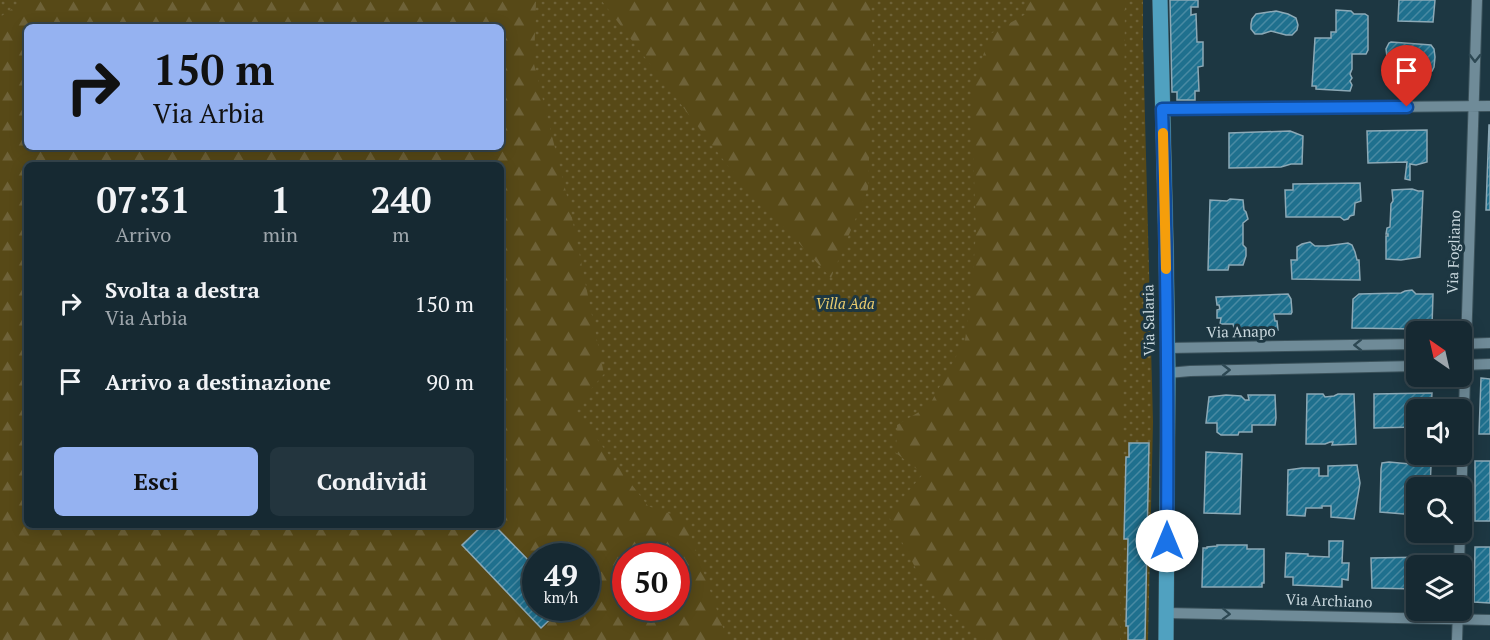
<!DOCTYPE html>
<html lang="it">
<head>
<meta charset="utf-8">
<style>
	:root { --surface:#162932; --page:#23353e; --text:#f1f3f6; --muted:#9ea6ac; --line:#35454d; --accent:#95b2f1 }
	body { margin:0; font-family:"PT Serif",serif; background:var(--page); color:var(--text); height:100vh; display:flex; flex-direction:column; font-size:22px; white-space:nowrap }
	* { box-sizing:border-box; margin:0 }
	p { font-size:20px; color:var(--muted) }
	.icon { flex:none; width:33px; height:33px; fill:none; stroke:currentColor; stroke-width:2; stroke-linecap:round; stroke-linejoin:round }
	.map { position:relative; flex:1; overflow:hidden }
	.drawer { position:absolute; left:24px; top:162px; width:480px; height:366px; display:flex; flex-direction:column; background:var(--surface); border-radius:9px; box-shadow:0 3px 15px #0003,0 0 0 2px var(--line) }
	.drawer>* { flex:none }
	.guide { position:absolute; left:24px; top:24px; width:480px; height:126px; border-radius:9px; box-shadow:0 3px 15px #0003,0 0 0 2px var(--line); background:#95b2f1; color:#111; overflow:hidden }
	.needle { width:39px; rotate:326deg }
	.controls { position:absolute; left:1406px; top:321px; display:grid; gap:12px }
	.controls a { display:grid; place-items:center; width:66px; height:66px; border-radius:9px; background:var(--surface); box-shadow:0 3px 15px #0003,0 0 0 2px var(--line); font-size:30px }
	.speed { position:absolute; left:522px; top:543px; display:flex; gap:12px; font-size:30px; font-weight:700; text-align:center }
	.speed>* { display:grid; place-content:center; width:78px; height:78px; border-radius:50%; background:var(--surface); box-shadow:0 3px 15px #0003,0 0 0 2px var(--line); line-height:1 }
	.speed small { font-size:15px; font-weight:400 }
	.speed .limit { border:9px solid #d22; background:#fff; color:#111 }
	.pin { position:absolute; display:grid; place-items:center; width:51px; height:51px; color:#fff; margin:-62px -26px; border-radius:50% 50% 50% 0; rotate:-45deg; box-shadow:0 0 6px #0007 }
	.pin .icon { rotate:45deg }
	.me { position:absolute; width:66px; margin:-33px; rotate:0deg; stroke-linejoin:round; filter:drop-shadow(0 0 4px #0008) }
	.turn { display:flex; align-items:center; gap:21px; height:126px; padding:0 30px; font-size:27px }
	.turn .icon { width:78px; height:78px; stroke-width:2.5 }
	.turn b { display:block; font-size:42px; line-height:51px }
	.eta { display:flex; justify-content:space-evenly; align-items:center; height:102px; text-align:center }
	.eta b { font-size:36px; font-weight:600; line-height:42px }
	.action { display:flex; gap:12px; margin-top:auto; padding:12px 30px }
	.action a { flex:1; height:69px; border-radius:9px; background:var(--accent); color:#111; font-size:24px; font-weight:600; line-height:69px; text-align:center }
	.action a+a { background:var(--page); color:var(--text) }
	ul { padding:0; list-style:none }
	li { display:flex; align-items:center; gap:18px; height:78px; padding:0 30px }
	li div { flex:1 }
	li b { display:block; font-size:22px }
	li em { font-style:normal }
	.map>svg:first-child { display:block }
	.grass { fill:url(#grass-dots); fill-rule:evenodd }
	.forest { fill:url(#forest-firs); fill-rule:evenodd }
	.building { fill:url(#building-hatch); stroke:#8ca9b6; stroke-width:1.5 }
	.lines { fill:none; stroke-linecap:round; stroke-linejoin:round }
	.minor-casing { stroke:#3b525b; stroke-width:12 }
	.major-casing { stroke:#3b525b; stroke-width:16 }
	.minor { stroke:#6f8b98; stroke-width:10 }
	.major { stroke:#50a1c0; stroke-width:15 }
	.oneway { stroke:#2d4853 }
	.route-casing { stroke:#114b97; stroke-width:15 }
	.route { stroke:#1a73e8; stroke-width:10 }
	.slow { stroke:#f59e0b; stroke-width:10 }
	.labels { text-anchor:middle; stroke-width:6; stroke-linejoin:round; paint-order:stroke }
	.street-label { font-size:15px; fill:#c9d8de; stroke:#1d3742 }
	.park-label { font-size:15px; font-style:italic; fill:#e9cc6f; stroke:#1d3742 }
</style>
</head>
<body>
<div class="map">
<svg width="1490" height="640" viewBox="0 0 1490 640">
	<defs>
		<pattern id="grass-dots" width="8" height="8" patternUnits="userSpaceOnUse" patternTransform="scale(1.5)"><rect width="8" height="8" fill="#574917"/><path d="M2 2h.1M6 6h.1" fill="none" stroke="#6e6238" stroke-width="1.8" stroke-linecap="round"/></pattern>
		<pattern id="forest-firs" width="22" height="20" patternUnits="userSpaceOnUse" patternTransform="scale(1.5)"><rect width="22" height="20" fill="#574917"/><path d="M5 1l3.5 6h-7zM16 11l3.5 6h-7z" fill="#6e6238"/></pattern>
		<pattern id="building-hatch" width="6" height="6" patternUnits="userSpaceOnUse" patternTransform="scale(1.5)"><rect width="6" height="6" fill="#1f708e"/><path d="M-1 1l2-2M0 6l6-6M5 7l2-2" fill="none" stroke="#498aa3"/></pattern>
	</defs>
	<rect width="100%" height="100%" fill="#1d3742"/>
	<path class="grass" d="M 0,0 L 1143,0 L 1143,42 L 1153,422 L 1148,640 L 0,640 ZM 27,27 L 501,27 L 501,147 L 27,147 ZM 27,165 L 501,165 L 501,525 L 27,525 ZM 536,556 L 586,556 L 586,608 L 536,608 ZM 626,556 L 676,556 L 676,608 L 626,608 Z"/>
	<path class="forest" d="M 20,0 L 559,0 L 536,2 L 534,64 L 570,208 L 604,374 L 574,409 L 648,506 L 685,519 L 725,633 L 725,640 L 0,640 L 0,17 L 18,5 ZM 27,27 L 501,27 L 501,147 L 27,147 ZM 27,165 L 501,165 L 501,525 L 27,525 ZM 536,556 L 586,556 L 586,608 L 536,608 ZM 626,556 L 676,556 L 676,608 L 626,608 Z
		M 601,0 L 870,0 L 873,44 L 868,189 L 831,278 L 728,166 Z
		M 1026,0 L 1125,0 L 1120,640 L 986,640 L 948,612 L 916,569 L 888,515 L 923,474 L 896,453 L 897,425 L 929,406 L 965,340 L 971,299 L 976,231 L 971,93 L 990,34 L 1026,14 Z"/>
	<path class="building" d="M 1170,0 L 1198,0 L 1198,7 L 1191,7 L 1191,15 L 1196,14 L 1197,42 L 1203,42 L 1203,66 L 1198,67 L 1199,91 L 1195,91 L 1195,100 L 1177,100 L 1177,92 L 1172,92 Z
		M 1399,0 L 1435,0 L 1433,22 L 1398,21 Z
		M 1336,10 L 1351,11 L 1354,14 L 1365,14 L 1368,16 L 1368,50 L 1366,54 L 1352,54 L 1352,69 L 1350,74 L 1352,78 L 1350,81 L 1352,85 L 1350,91 L 1316,89 L 1316,86 L 1312,86 L 1315,38 L 1331,38 L 1331,32 L 1336,32 Z
		M 1276,11 L 1288,14 L 1296,18 L 1298,25 L 1297,30 L 1292,35 L 1286,35 L 1271,31 L 1262,34 L 1255,34 L 1251,29 L 1251,24 L 1252,19 L 1256,14 Z
		M 1391,42 L 1431,45 L 1434,49 L 1435,57 L 1434,67 L 1432,71 L 1423,73 L 1414,86 L 1388,83 L 1389,73 L 1386,49 L 1389,43 Z
		M 1489,125 L 1490,125 L 1490,210 L 1486,210 Z
		M 1427,130 L 1427,162 L 1416,165 L 1410,164 L 1410,180 L 1405,179 L 1407,162 L 1368,163 L 1367,131 Z
		M 1290,131 L 1303,136 L 1302,164 L 1291,164 L 1281,167 L 1229,168 L 1229,133 Z
		M 1360,183 L 1361,201 L 1355,203 L 1354,215 L 1350,216 L 1348,219 L 1344,220 L 1340,217 L 1286,217 L 1285,190 L 1293,190 L 1293,184 Z
		M 1412,189 L 1418,191 L 1423,191 L 1420,257 L 1401,260 L 1386,259 L 1386,236 L 1388,236 L 1388,234 L 1386,234 L 1387,228 L 1390,227 L 1391,204 L 1393,201 L 1392,190 Z
		M 1230,199 L 1243,200 L 1244,210 L 1246,212 L 1248,219 L 1243,223 L 1243,245 L 1246,248 L 1246,256 L 1243,265 L 1229,265 L 1228,270 L 1208,270 L 1210,200 L 1227,201 Z
		M 1310,242 L 1315,246 L 1326,246 L 1348,243 L 1352,245 L 1355,252 L 1357,260 L 1359,260 L 1360,280 L 1292,279 L 1291,260 L 1297,260 L 1297,247 L 1302,244 Z
		M 1412,290 L 1416,294 L 1433,294 L 1432,326 L 1416,327 L 1416,329 L 1352,328 L 1353,299 L 1359,294 L 1401,293 L 1405,291 Z
		M 1288,294 L 1291,299 L 1292,312 L 1291,314 L 1274,314 L 1275,321 L 1277,321 L 1278,330 L 1235,331 L 1233,324 L 1220,324 L 1221,318 L 1217,318 L 1217,310 L 1220,309 L 1219,305 L 1217,305 L 1216,297 Z
		M 1481,378 L 1490,379 L 1490,434 L 1479,434 Z
		M 1432,393 L 1431,410 L 1416,410 L 1416,427 L 1374,428 L 1374,394 Z
		M 1307,394 L 1323,394 L 1325,397 L 1334,396 L 1338,394 L 1354,394 L 1356,444 L 1332,445 L 1333,442 L 1330,442 L 1325,444 L 1306,444 Z
		M 1226,395 L 1241,396 L 1245,400 L 1249,400 L 1248,395 L 1275,395 L 1276,418 L 1275,425 L 1252,425 L 1252,432 L 1239,432 L 1238,435 L 1221,435 L 1217,432 L 1217,423 L 1206,423 L 1209,397 Z
		M 1129,443 L 1149,443 L 1145,640 L 1128,640 L 1128,626 L 1126,626 L 1128,539 L 1124,539 L 1126,457 L 1129,457 Z
		M 1206,452 L 1242,454 L 1240,514 L 1204,513 Z
		M 1475,461 L 1490,461 L 1490,521 L 1475,521 Z
		M 1389,462 L 1431,466 L 1430,488 L 1416,488 L 1416,515 L 1380,512 L 1381,469 L 1382,463 Z
		M 1357,465 L 1360,483 L 1354,519 L 1331,517 L 1331,506 L 1322,506 L 1322,508 L 1306,508 L 1305,516 L 1287,515 L 1288,470 L 1302,468 L 1319,468 L 1319,476 L 1328,476 L 1328,466 Z
		M 483,525 L 494,525 L 536,568 L 536,608 L 562,608 L 541,628 L 462,545 Z
		M 1329,541 L 1343,541 L 1342,563 L 1349,563 L 1348,580 L 1342,579 L 1342,587 L 1293,585 L 1293,577 L 1285,577 L 1286,553 L 1308,554 L 1308,556 L 1329,557 Z
		M 1217,545 L 1247,545 L 1247,549 L 1264,549 L 1264,583 L 1262,583 L 1262,587 L 1202,587 L 1203,548 L 1207,548 L 1207,547 L 1217,546 Z
		M 1475,547 L 1490,547 L 1490,603 L 1474,602 Z
		M 1427,557 L 1426,566 L 1416,566 L 1416,589 L 1372,588 L 1371,558 Z"/>
	<g class="lines">
		<g class="minor-casing">
			<path id="minor" d="M 1162,109 L 1490,106
				M 1461,344 L 1490,343
				M 1168,348 L 1416,344
				M 1461,365 L 1490,364
				M 1168,373 L 1190,371 L 1416,366
				M 1461,504 L 1477,0
				M 1459,566 L 1460,532
				M 1167,613 L 1490,620
				M 1457,640 L 1458,610"/>
		</g>
		<g class="major-casing">
			<path id="major" d="M 1160,0 L 1166,246 L 1168,373 L 1166,640"/>
		</g>
		<use href="#minor" class="minor"/>
		<use href="#major" class="major"/>
	</g>
	<defs><path id="oneway-chevron" d="M-2-3.5L2.5 0L-2 3.5" fill="none" stroke-width="1.6" stroke-linecap="round" stroke-linejoin="round" transform="scale(1.5)"/></defs>
	<g class="oneway">
		<use href="#oneway-chevron" transform="translate(1475 58) rotate(91)"/>
		<use href="#oneway-chevron" transform="translate(1358 345) rotate(179)"/>
		<use href="#oneway-chevron" transform="translate(1226 370) rotate(-1)"/>
		<use href="#oneway-chevron" transform="translate(1226 614) rotate(2)"/>
	</g>
	<g class="lines">
		<g class="route-casing">
			<path id="route" d="M 1167,541 C 1168,397 1167,253 1162,109 L 1407,107"/>
		</g>
		<use href="#route" class="route"/>
		<path class="slow" d="M 1163,133 L 1166,269"/>
	</g>
	<g class="labels">
		<g class="street-label">
			<text transform="translate(1454 252) rotate(-88)" y="5">Via Fogliano</text>
			<text transform="translate(1149 320) rotate(-91)" y="5">Via Salaria</text>
			<text transform="translate(1241 332) rotate(-1)" y="5">Via Anapo</text>
			<text transform="translate(1329 601) rotate(2)" y="5">Via Archiano</text>
		</g>
		<g class="park-label">
			<text x="845" y="309">Villa Ada</text>
		</g>
	</g>
</svg>
<div class="controls">
<a><svg class="needle" viewBox="-14 -14 28 28"><path d="M0-13l5 13h-10z" fill="#e53935"/><path d="M0 13l5-13h-10z" fill="#9ea6ac"/></svg></a>
<a><svg class="icon" aria-label="sound" viewBox="0 0 24 24"><path d="M4 9h4l5-4v14l-5-4H4zM17 9q2 3 0 6"/></svg></a>
<a><svg class="icon" aria-label="search" viewBox="0 0 24 24"><circle cx="10" cy="10" r="6"/><path d="M15 15l6 6"/></svg></a>
<a><svg class="icon" aria-label="layers" viewBox="0 0 24 24"><path d="M12 4l9 5-9 5-9-5zM3 14l9 5 9-5"/></svg></a>
</div>
<div class="speed"><div>49<small>km/h</small></div><div class="limit">50</div></div>
<div class="pin" style="left:1407px;top:107px;background:#d93025"><svg class="icon" aria-label="arrive" viewBox="0 0 24 24"><path d="M6 21V4h12l-3 4 3 4H6"/></svg></div>
<svg class="me" style="left:1167px;top:541px" viewBox="-20 -20 40 40"><circle r="19" fill="#fff"/><path d="M0-13L10 11 0 6-10 11z" fill="#1a73e8"/></svg>
<div class="guide">
<div class="turn"><svg class="icon" aria-label="right" viewBox="0 0 24 24"><path d="M7 20v-9h11M14 6l5 5-5 5"/></svg><div><b>150 m</b>Via Arbia</div></div>
</div>
<section class="drawer">
<div class="eta">
<div><b>07:31</b><p>Arrivo</p></div>
<div><b>1</b><p>min</p></div>
<div><b>240</b><p>m</p></div>
</div>
<ul>
<li><svg class="icon" aria-label="right" viewBox="0 0 24 24"><path d="M7 20v-9h11M14 6l5 5-5 5"/></svg><div><b>Svolta a destra</b><p>Via Arbia</p></div><em>150 m</em></li>
<li><svg class="icon" aria-label="arrive" viewBox="0 0 24 24"><path d="M6 21V4h12l-3 4 3 4H6"/></svg><div><b>Arrivo a destinazione</b></div><em>90 m</em></li>
</ul>
<div class="action"><a>Esci</a><a>Condividi</a></div>
</section>
</div>
</body>
</html>
